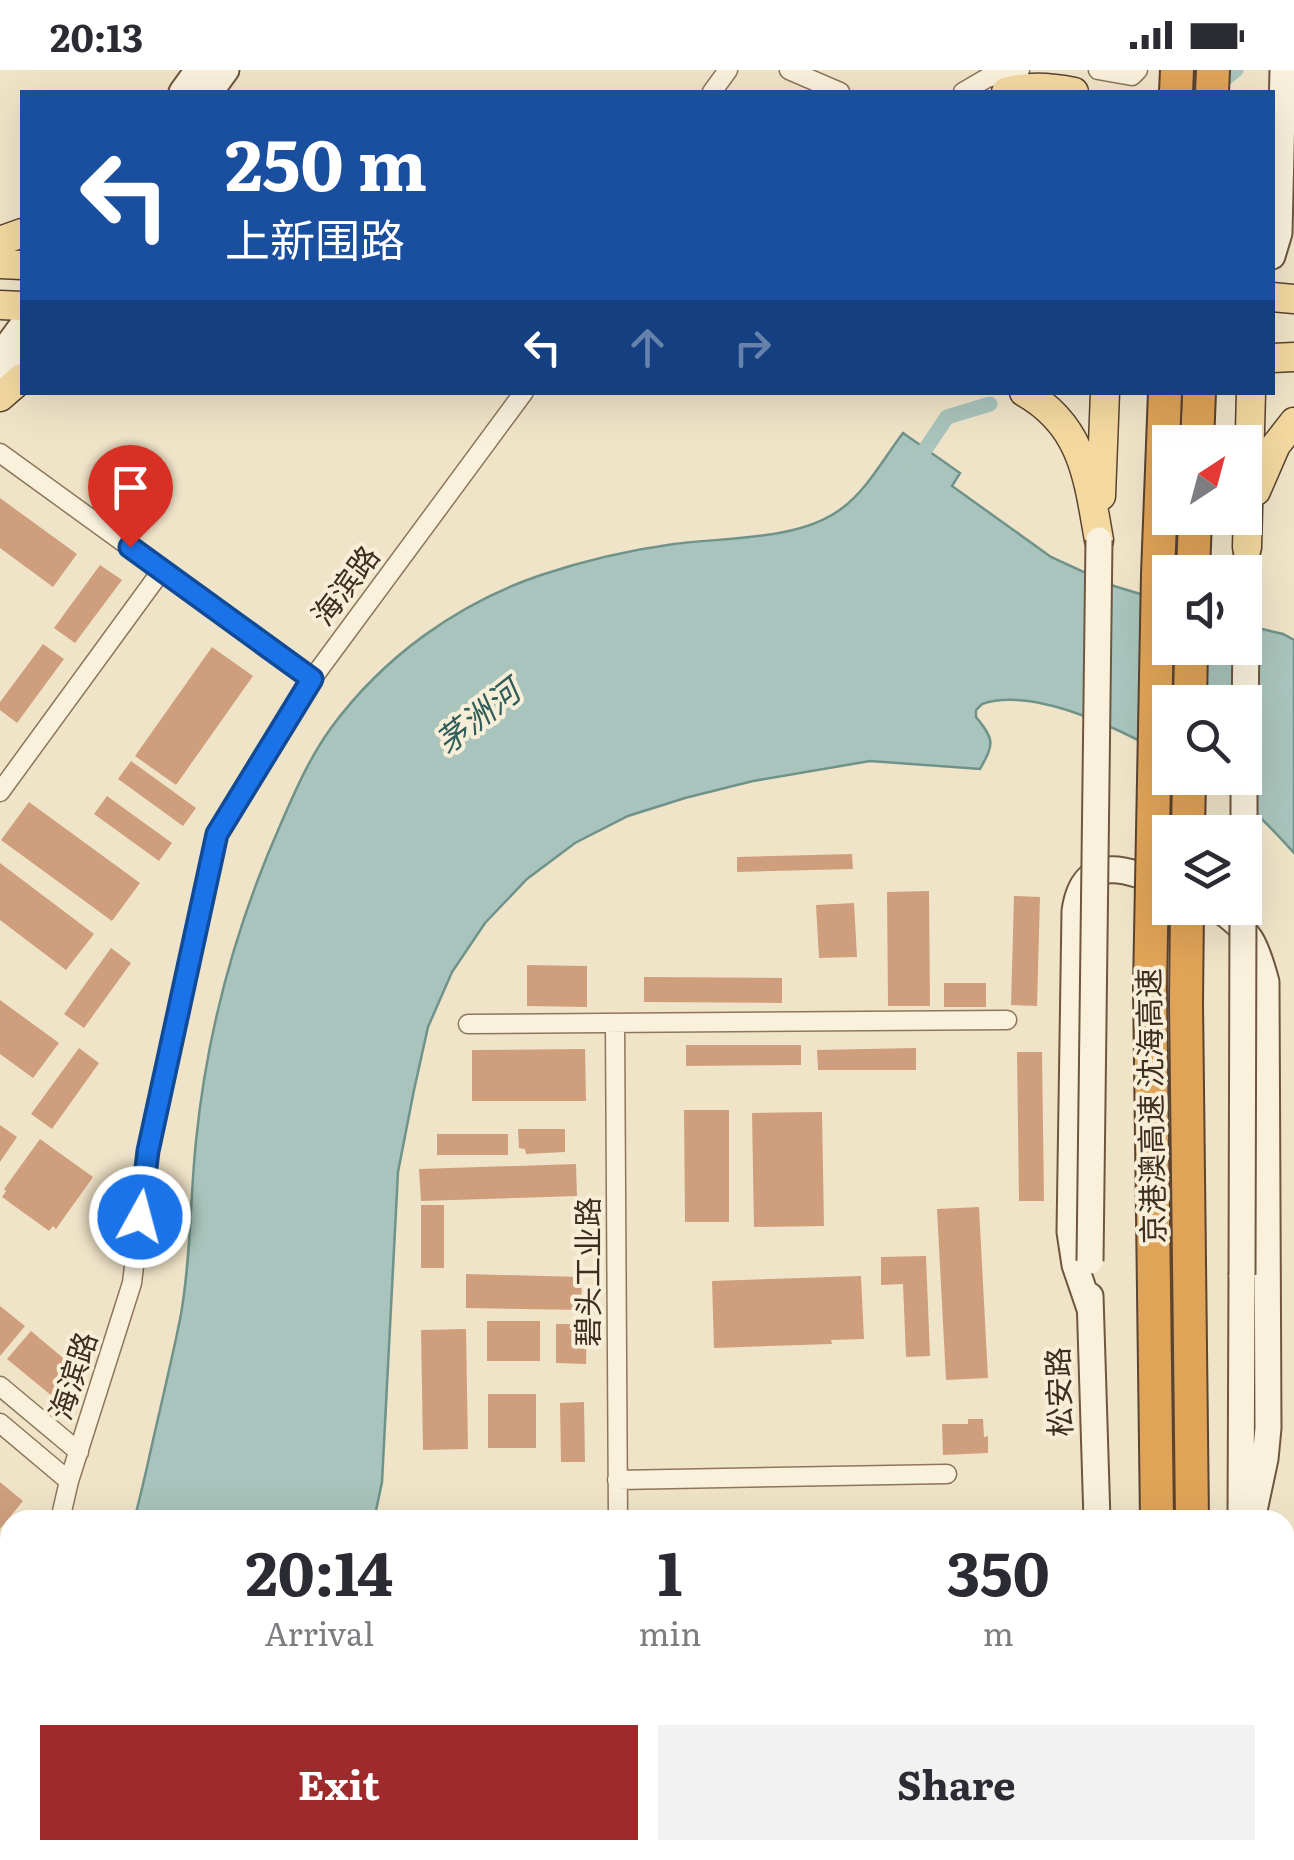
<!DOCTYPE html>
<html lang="en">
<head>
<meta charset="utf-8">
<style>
	:root { --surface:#fff; --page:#f2f2f3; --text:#2b2b33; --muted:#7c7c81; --accent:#9e2a2b }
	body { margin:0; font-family:Literata,"Noto Sans SC",serif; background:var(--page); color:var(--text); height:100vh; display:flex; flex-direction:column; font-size:38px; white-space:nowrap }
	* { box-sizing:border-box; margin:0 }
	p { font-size:32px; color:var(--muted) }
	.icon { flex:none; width:55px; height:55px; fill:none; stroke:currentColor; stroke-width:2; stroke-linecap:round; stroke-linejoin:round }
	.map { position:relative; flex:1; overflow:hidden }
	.sheet { position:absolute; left:0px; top:1440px; width:1295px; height:350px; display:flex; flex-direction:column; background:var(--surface); border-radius:30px 30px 0 0; box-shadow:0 10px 40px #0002 }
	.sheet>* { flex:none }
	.hud { position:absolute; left:20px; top:20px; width:1255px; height:305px; border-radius:0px; box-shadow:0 10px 40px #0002; background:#1a4fa0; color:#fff; overflow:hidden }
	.needle { width:65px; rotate:36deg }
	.tools { position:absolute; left:1152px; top:355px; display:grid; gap:20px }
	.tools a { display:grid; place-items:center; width:110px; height:110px; border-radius:0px; background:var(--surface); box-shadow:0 10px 40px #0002; font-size:50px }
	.pin { position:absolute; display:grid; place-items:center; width:85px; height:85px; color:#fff; margin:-102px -42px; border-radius:50% 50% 50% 0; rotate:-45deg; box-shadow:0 0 10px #0007 }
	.pin .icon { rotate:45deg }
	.me { position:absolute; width:110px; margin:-55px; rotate:7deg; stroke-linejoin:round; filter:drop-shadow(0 0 8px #0008) }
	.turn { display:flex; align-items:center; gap:35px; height:210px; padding:0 40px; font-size:45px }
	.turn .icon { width:130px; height:130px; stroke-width:2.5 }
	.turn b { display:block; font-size:70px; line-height:85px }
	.lanes { display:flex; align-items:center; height:95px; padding:0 40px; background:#0003; justify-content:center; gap:50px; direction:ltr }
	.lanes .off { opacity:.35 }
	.eta { display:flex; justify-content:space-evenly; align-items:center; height:170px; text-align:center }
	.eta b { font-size:60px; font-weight:700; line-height:70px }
	.action { display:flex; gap:20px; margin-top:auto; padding:20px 40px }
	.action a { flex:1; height:115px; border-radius:0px; background:var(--accent); color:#fff; font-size:40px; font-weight:700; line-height:115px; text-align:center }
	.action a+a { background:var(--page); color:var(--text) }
	.status { display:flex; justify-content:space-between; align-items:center; height:70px; padding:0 50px; background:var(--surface); direction:ltr }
	.status svg { height:28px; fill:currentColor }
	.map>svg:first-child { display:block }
	.water { fill:#a9c4bc; stroke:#6f938a; stroke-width:2.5 }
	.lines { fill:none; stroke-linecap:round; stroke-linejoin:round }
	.canal { stroke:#a9c4bc; stroke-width:15 }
	.building { fill:#cf9f7d }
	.street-casing { stroke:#8d765c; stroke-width:21 }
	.secondary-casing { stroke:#6f573f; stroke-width:29 }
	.primary-casing { stroke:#5b4430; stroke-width:31 }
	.highway-casing { stroke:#5b4430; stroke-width:36 }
	.street { stroke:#faf1dc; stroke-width:18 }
	.secondary { stroke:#faf1dc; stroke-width:25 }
	.primary { stroke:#f3d9a0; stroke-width:28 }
	.highway { stroke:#e0a458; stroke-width:32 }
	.secondary-bridge-casing { stroke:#6f573f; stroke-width:29; stroke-linecap:butt }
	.highway-bridge-casing { stroke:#5b4430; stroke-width:36; stroke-linecap:butt }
	.secondary-bridge { stroke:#faf1dc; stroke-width:25 }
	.highway-bridge { stroke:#e0a458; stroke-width:32 }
	.route-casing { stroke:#114b97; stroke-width:25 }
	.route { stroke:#1a73e8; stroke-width:18 }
	.labels { text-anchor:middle; stroke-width:8; stroke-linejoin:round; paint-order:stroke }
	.street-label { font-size:30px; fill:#3d2e20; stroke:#f7eed8 }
	.water-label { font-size:32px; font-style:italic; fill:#2f5d5a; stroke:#f7eed8 }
</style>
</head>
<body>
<div class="status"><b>20:13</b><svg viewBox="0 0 49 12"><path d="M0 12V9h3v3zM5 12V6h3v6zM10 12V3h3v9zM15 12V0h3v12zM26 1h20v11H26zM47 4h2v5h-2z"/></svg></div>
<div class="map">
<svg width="1294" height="1790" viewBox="0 0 1294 1790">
	<rect width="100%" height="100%" fill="#f0e4c8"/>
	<path class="water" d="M 903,363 L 960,403 L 952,416 L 1051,487 L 1114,516 L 1170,533 L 1170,578 L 1245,578 L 1245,555 L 1283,564 L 1294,570 L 1294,783 C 1269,755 1241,726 1208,708 L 1245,708 L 1245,632 L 1170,632 L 1170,687 C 1123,661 1036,616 982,634 L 976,640 L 976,647 C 995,670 994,674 980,699 L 870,691 L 753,711 L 685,728 L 628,746 L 575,773 L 527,809 L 485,853 L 452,902 L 428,957 L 414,1020 L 398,1102 L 382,1412 L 374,1450 L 134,1450 C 144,1414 151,1377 160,1340 C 167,1308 175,1276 181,1244 C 191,1187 190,1129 196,1071 C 207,961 237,852 282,751 C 296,719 310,687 331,658 C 383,587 458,533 541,505 C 583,491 630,480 674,474 C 726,467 798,471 841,439 C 867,420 884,388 903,363 Z
		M 40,1780 L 289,1780 L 282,1790 L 37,1790 Z"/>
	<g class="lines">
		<path class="canal" d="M 1215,17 L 1236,0
			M 916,393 L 947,347 L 990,334"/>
	</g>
	<path class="building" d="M 0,428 L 77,484 L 53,517 L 0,478 Z
		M 100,495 L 122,510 L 75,573 L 54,558 Z
		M 43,574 L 64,589 L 17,653 L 0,640 L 0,632 Z
		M 212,577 L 253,606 L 176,715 L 135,686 Z
		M 131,691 L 196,738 L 183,756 L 118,709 Z
		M 107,726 L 172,773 L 159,791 L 94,744 Z
		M 29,732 L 140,813 L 112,851 L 1,770 Z
		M 852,784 L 853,799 L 737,802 L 737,787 Z
		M 0,793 L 94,864 L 66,900 L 0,850 Z
		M 929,821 L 930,936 L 888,936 L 887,822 Z
		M 1014,826 L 1040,827 L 1037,936 L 1011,935 Z
		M 854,833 L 857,887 L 819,888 L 816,835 Z
		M 111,878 L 131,893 L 84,958 L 64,944 Z
		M 527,895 L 587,896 L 587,937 L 527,936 Z
		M 644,907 L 782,908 L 782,933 L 644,932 Z
		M 944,913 L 986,913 L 986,937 L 944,937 Z
		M 0,930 L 59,973 L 33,1008 L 0,984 Z
		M 686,975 L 801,975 L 801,995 L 686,996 Z
		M 79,978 L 99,993 L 52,1059 L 31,1044 Z
		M 916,978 L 916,1000 L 818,1000 L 817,980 Z
		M 585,979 L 586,1031 L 472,1031 L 472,980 Z
		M 1017,982 L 1042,982 L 1044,1131 L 1019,1131 Z
		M 684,1040 L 729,1040 L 729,1152 L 685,1152 Z
		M 822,1042 L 824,1156 L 754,1157 L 752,1043 Z
		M 0,1055 L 17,1067 L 0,1092 Z
		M 518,1059 L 565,1059 L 565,1082 L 526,1084 L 525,1079 L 519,1078 Z
		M 437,1064 L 508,1064 L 508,1085 L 437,1085 Z
		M 40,1069 L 93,1107 L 56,1159 L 53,1156 L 49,1161 L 2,1127 L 6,1121 L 4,1119 Z
		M 576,1094 L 577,1126 L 421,1131 L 419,1099 Z
		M 421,1135 L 444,1135 L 444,1198 L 421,1198 Z
		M 979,1137 L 988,1308 L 946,1310 L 937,1139 Z
		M 926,1186 L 930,1286 L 906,1287 L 903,1214 L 881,1215 L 881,1187 Z
		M 466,1204 L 582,1207 L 581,1240 L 466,1238 Z
		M 861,1206 L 864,1269 L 831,1270 L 832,1274 L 714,1278 L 712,1211 Z
		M 0,1236 L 25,1256 L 0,1286 Z
		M 487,1251 L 540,1251 L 540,1291 L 487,1291 Z
		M 556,1254 L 587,1254 L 586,1294 L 556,1293 Z
		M 466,1259 L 468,1379 L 423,1380 L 421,1260 Z
		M 31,1261 L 75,1298 L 52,1326 L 7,1289 Z
		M 488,1324 L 536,1324 L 536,1378 L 488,1378 Z
		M 584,1332 L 585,1392 L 561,1392 L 560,1333 Z
		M 968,1349 L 983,1349 L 984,1367 L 988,1366 L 988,1383 L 943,1385 L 942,1354 L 968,1354 Z
		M 0,1412 L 23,1431 L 0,1459 Z
		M 337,1780 L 393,1780 L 393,1790 L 337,1790 Z
		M 413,1780 L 459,1780 L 460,1790 L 411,1790 L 411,1783 Z
		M 514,1780 L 542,1780 L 543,1790 L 515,1790 Z
		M 666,1780 L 782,1780 L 782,1790 L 666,1790 Z
		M 829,1780 L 945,1780 L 945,1784 L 830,1789 Z
		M 1023,1781 L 1038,1781 L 1038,1790 L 1024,1790 Z"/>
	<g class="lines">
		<g class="street-casing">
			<path id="street" d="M 789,0 L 840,22
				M 1098,0 L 1132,6 L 1138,0
				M 712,22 L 728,0
				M 963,22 L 987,8 L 1020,0
				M 0,383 L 312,609
				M 0,722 L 162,500
				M 468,954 L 1007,950
				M 615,954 L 618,1450
				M 0,1316 L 79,1382
				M 0,1353 L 69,1411
				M 617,1410 L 947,1404
				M 60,1450 L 69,1411 L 132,1213 L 148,1081 L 217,764 L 312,609 L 524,322
				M 0,1698 L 10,1656
				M 626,1780 L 626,1790"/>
		</g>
		<g class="secondary-casing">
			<path id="secondary" d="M 182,22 L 198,0
				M 210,22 L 226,0
				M 1272,186 L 1279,163 L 1283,0
				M 0,286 L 22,256
				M 0,316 L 22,286
				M 1245,653 L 1247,477
				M 1244,762 L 1244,708
				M 1217,838 C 1250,860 1256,874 1266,912 L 1268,1358 L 1265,1389 L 1252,1450
				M 1090,1226 L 1097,1450
				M 1090,1239 L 1075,1195 L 1070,1162 L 1075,841 C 1084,780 1130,800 1170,817
				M 1241,1450 L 1242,1205
				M 1108,1780 L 1109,1790
				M 1230,1790 L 1230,1780"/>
		</g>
		<g class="primary-casing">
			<path id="primary" d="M 1006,22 C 1029,15 1051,17 1074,22
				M 0,171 L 22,163
				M 0,194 L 22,195
				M 1272,227 L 1294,229
				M 0,235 L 22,236
				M 1272,288 L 1294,287
				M 1024,322 C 1084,356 1088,409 1099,470
				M 0,327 L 22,308
				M 1256,421 L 1276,375 L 1294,352
				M 1101,426 L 1105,322
				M 1247,477 L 1251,322"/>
		</g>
		<g class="highway-casing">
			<path id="highway" d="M 1176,22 L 1177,0
				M 1212,22 L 1213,0
				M 1197,372 L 1199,322
				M 1193,502 L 1195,448
				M 1190,632 L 1191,578
				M 1188,762 L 1189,708
				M 1187,838 L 1186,932 L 1192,1450
				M 1171,1780 L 1172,1790
				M 1205,1780 L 1205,1790"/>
		</g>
		<use href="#street" class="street"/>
		<use href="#secondary" class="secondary"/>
		<use href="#primary" class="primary"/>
		<use href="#highway" class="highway"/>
		<g class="secondary-bridge-casing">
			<path id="secondary-bridge" d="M 1090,1191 L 1099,470
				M 1242,1205 L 1243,838"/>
		</g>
		<g class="highway-bridge-casing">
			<path id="highway-bridge" d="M 1157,1450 L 1150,917 L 1158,504 L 1165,322"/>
		</g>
		<use href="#secondary-bridge" class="secondary-bridge"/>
		<use href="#highway-bridge" class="highway-bridge"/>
	</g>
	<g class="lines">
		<g class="route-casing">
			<path id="route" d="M 130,477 L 312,609 L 217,764 L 148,1081 L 140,1147"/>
		</g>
		<use href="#route" class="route"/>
	</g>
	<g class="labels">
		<g class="street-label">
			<text transform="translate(346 516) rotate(-53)" y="10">海滨路</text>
			<text transform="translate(1152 1036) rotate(-91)" y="10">京港澳高速 沈海高速</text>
			<text transform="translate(589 1202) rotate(-90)" y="10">碧头工业路</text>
			<text transform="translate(74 1306) rotate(-72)" y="10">海滨路</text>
			<text transform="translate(1060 1322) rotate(-92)" y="10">松安路</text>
		</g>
		<g class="water-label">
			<text transform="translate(478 647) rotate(-38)" y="11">茅洲河</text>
		</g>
	</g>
</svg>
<div class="tools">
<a><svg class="needle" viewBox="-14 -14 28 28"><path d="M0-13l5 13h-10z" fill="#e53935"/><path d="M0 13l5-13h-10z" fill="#7c7c81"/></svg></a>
<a><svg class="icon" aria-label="sound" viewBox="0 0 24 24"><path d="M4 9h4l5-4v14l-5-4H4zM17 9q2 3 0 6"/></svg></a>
<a><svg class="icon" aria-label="search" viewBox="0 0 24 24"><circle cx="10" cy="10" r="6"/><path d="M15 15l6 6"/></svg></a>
<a><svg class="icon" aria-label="layers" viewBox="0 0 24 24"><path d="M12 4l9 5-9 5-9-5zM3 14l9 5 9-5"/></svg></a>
</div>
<div class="pin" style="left:130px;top:477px;background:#d93025"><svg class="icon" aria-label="arrive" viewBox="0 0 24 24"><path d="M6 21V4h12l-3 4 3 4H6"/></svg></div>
<svg class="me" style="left:140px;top:1147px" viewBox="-20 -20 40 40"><circle r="17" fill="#1a73e8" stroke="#fff" stroke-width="3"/><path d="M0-11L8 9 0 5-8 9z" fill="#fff"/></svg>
<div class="hud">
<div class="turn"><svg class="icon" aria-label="left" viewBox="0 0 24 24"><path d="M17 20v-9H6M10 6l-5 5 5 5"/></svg><div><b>250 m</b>上新围路</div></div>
<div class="lanes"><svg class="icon" aria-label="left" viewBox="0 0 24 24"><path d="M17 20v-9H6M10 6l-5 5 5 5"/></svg><svg class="icon off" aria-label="ahead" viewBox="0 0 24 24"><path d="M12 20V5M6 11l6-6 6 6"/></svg><svg class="icon off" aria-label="right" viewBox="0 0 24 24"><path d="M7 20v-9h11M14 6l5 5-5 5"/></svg></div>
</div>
<section class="sheet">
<div class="eta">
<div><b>20:14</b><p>Arrival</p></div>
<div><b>1</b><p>min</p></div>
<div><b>350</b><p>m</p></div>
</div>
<div class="action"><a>Exit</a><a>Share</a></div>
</section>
</div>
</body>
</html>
